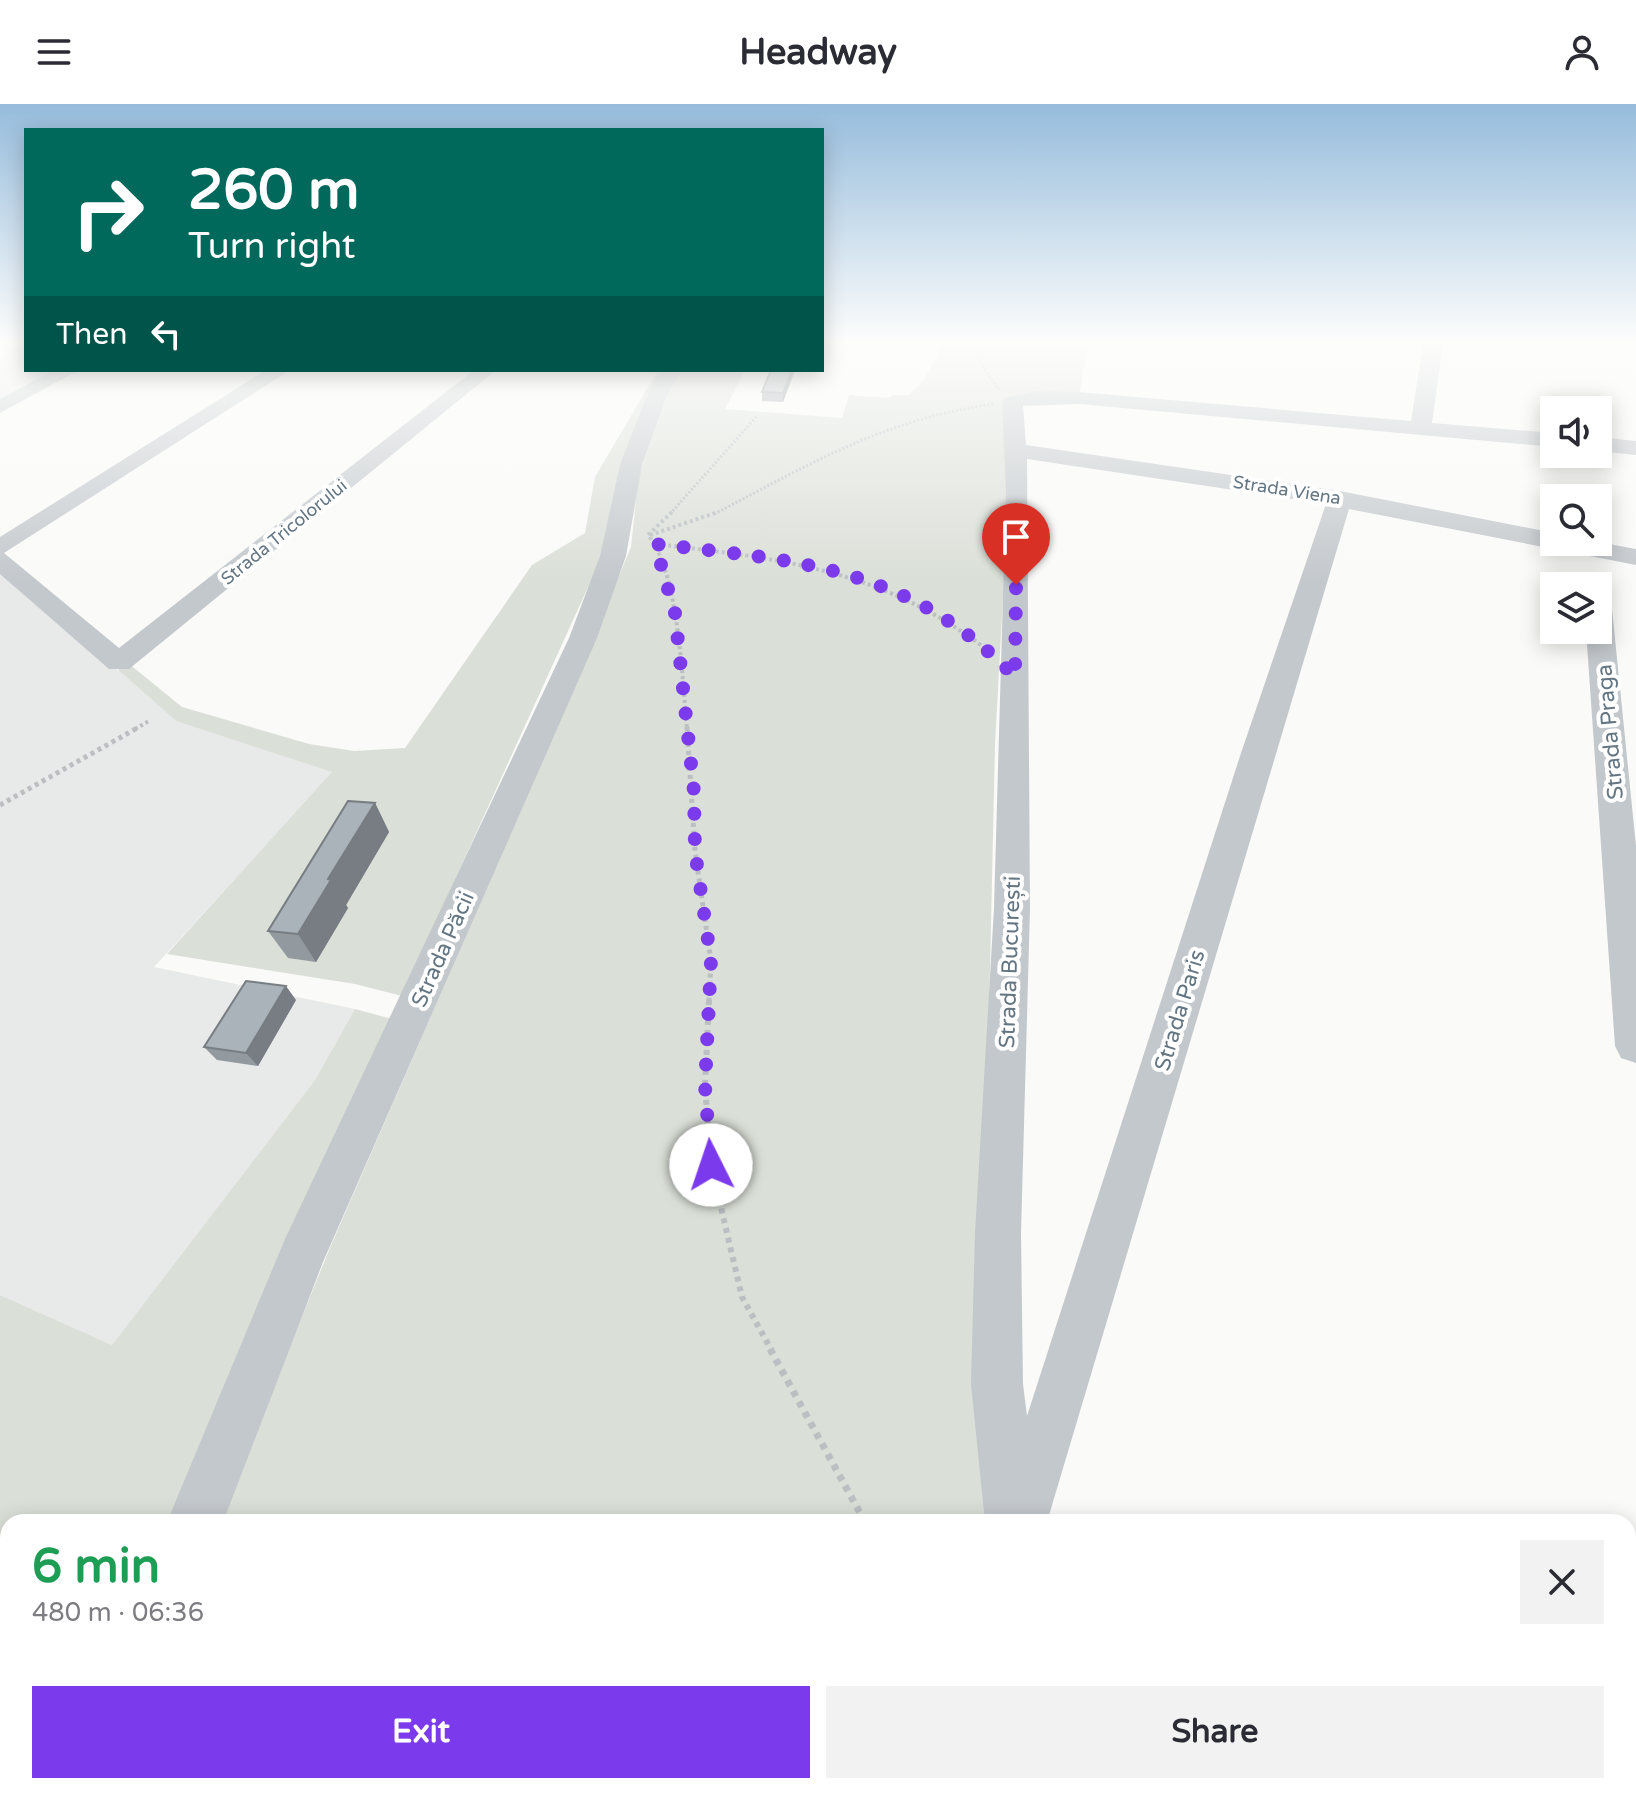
<!DOCTYPE html>
<html lang="en">
<head>
<meta charset="utf-8">
<style>
	:root { --surface:#fff; --page:#f2f2f3; --text:#2b2b33; --muted:#7c7c81; --accent:#7c3aed }
	body { margin:0; font-family:"Varela Round",sans-serif; background:var(--page); color:var(--text); height:100vh; display:flex; flex-direction:column; font-size:30px; white-space:nowrap }
	* { box-sizing:border-box; margin:0 }
	p { font-size:26px; color:var(--muted) }
	.icon { flex:none; width:44px; height:44px; fill:none; stroke:currentColor; stroke-width:2; stroke-linecap:round; stroke-linejoin:round }
	.map { position:relative; flex:1; overflow:hidden }
	.drawer { position:absolute; left:0px; top:1410px; width:1636px; height:280px; display:flex; flex-direction:column; background:var(--surface); border-radius:24px 24px 0 0; box-shadow:0 4px 20px #0003 }
	.drawer>* { flex:none }
	.top-card { position:absolute; left:24px; top:24px; width:800px; height:244px; border-radius:0px; box-shadow:0 4px 20px #0003; background:#00695c; color:#fff; overflow:hidden }
	.fabs { position:absolute; left:1540px; top:292px; display:grid; gap:16px }
	.fabs a { display:grid; place-items:center; width:72px; height:72px; border-radius:0px; background:var(--surface); box-shadow:0 4px 20px #0003; font-size:40px }
	.pin { position:absolute; display:grid; place-items:center; width:68px; height:68px; color:#fff; margin:-82px -34px; border-radius:50% 50% 50% 0; rotate:-45deg; box-shadow:0 0 8px #0007 }
	.pin .icon { rotate:45deg }
	.me { position:absolute; width:88px; margin:-44px; rotate:356deg; stroke-linejoin:round; filter:drop-shadow(0 0 6px #0008) }
	.turn { display:flex; align-items:center; gap:28px; height:168px; padding:0 32px; font-size:36px }
	.turn .icon { width:104px; height:104px; stroke-width:2.5 }
	.turn b { display:block; font-size:56px; line-height:68px }
	.then { display:flex; align-items:center; height:76px; padding:0 32px; background:#0003; gap:16px; font-size:30px }
	.round { display:grid; place-items:center; flex:none; width:84px; height:84px; border-radius:0px; background:var(--page) }
	.overview { display:flex; align-items:center; justify-content:space-between; height:136px; padding:0 32px }
	h1 { font-size:48px; font-weight:700; line-height:60px; color:#1e9e55 }
	.cta { display:flex; gap:16px; margin-top:auto; padding:16px 32px }
	.cta a { flex:1; height:92px; border-radius:0px; background:var(--accent); color:#fff; font-size:32px; font-weight:700; line-height:92px; text-align:center }
	.cta a+a { background:var(--page); color:var(--text) }
	header { display:flex; justify-content:space-between; align-items:center; height:104px; padding:0 32px; background:var(--surface); font-size:36px; font-weight:700 }
	.map>svg:first-child { display:block }
	.built { fill:#e8e9e9 }
	.green { fill:#dadfd7 }
	.lines { fill:none; stroke-linecap:round; stroke-linejoin:round }
	.path-far4 { stroke:#bbbfc2; stroke-width:3; stroke-dasharray:2 2; stroke-linecap:butt }
	.path-far3 { stroke:#bbbfc2; stroke-width:4; stroke-dasharray:3 3; stroke-linecap:butt }
	.path-far2 { stroke:#bbbfc2; stroke-width:5; stroke-dasharray:4 4; stroke-linecap:butt }
	.path-far1 { stroke:#bbbfc2; stroke-width:6; stroke-dasharray:5 5; stroke-linecap:butt }
	.path { stroke:#bbbfc2; stroke-width:7; stroke-dasharray:6 6; stroke-linecap:butt }
	.minor { fill:#c3c8cc; fill-rule:evenodd }
	.wall { fill:#929a9f }
	.shaded-wall { fill:#777d82 }
	.building { fill:#aab3b9; stroke:#777d82; stroke-width:2 }
	.route { stroke:#7c3aed; stroke-width:14; stroke-dasharray:0 25.2 }
	.labels { text-anchor:middle; stroke-width:8; stroke-linejoin:round; paint-order:stroke }
	.far-street-label { font-size:18px; fill:#657683; stroke:#fff }
	.street-label { font-size:22px; fill:#657683; stroke:#fff }
</style>
</head>
<body>
<header><svg class="icon" aria-label="menu" viewBox="0 0 24 24"><path d="M4 6h16M4 12h16M4 18h16"/></svg>Headway<svg class="icon" aria-label="person" viewBox="0 0 24 24"><circle cx="12" cy="8" r="4"/><path d="M4 21q1-7 8-7t8 7"/></svg></header>
<div class="map">
<svg width="1636" height="1690" viewBox="0 0 1636 1690">
	<rect width="100%" height="100%" fill="#fafaf8"/>
	<path class="built" d="M 18,241 L 26,242 L 26,266 L 61,266 L 0,298 L 0,250 Z
		M 0,463 L 176,617 L 333,668 L 154,863 L 355,905 L 315,976 L 112,1241 L 0,1191 Z"/>
	<path class="green" d="M 944,240 L 1088,240 L 1079,291 L 1009,293 L 1010,364 L 995,641 L 981,1270 L 997,1418 L 219,1418 L 329,1146 L 540,662 L 631,443 L 638,376 L 661,301 L 679,266 L 745,266 L 725,305 L 842,314 L 849,291 L 889,294 L 893,291 L 909,291 L 924,276 Z
		M 658,266 L 665,266 L 619,366 L 604,448 L 402,892 L 355,880 L 167,850 L 332,668 L 176,617 L 118,566 L 128,559 L 182,603 L 309,640 L 354,647 L 405,644 L 532,461 L 585,429 L 595,373 Z
		M 355,905 L 392,915 L 177,1418 L 8,1418 L 8,1682 L 65,1682 L 62,1690 L 0,1690 L 0,1191 L 112,1241 L 315,976 Z
		M 113,1682 L 1027,1682 L 1028,1690 L 110,1690 Z"/>
	<g class="lines">
		<path class="path-far4" d="M 973,240 L 981,260 L 999,286
			M 670,410 L 758,311
			M 714,410 C 813,359 879,317 993,300"/>
		<path class="path-far3" d="M 672,408 L 648,431 C 679,469 682,575 687,625
			M 650,431 L 718,408
			M 656,440 C 784,455 885,466 990,548
			M 135,625 L 149,617"/>
		<path class="path-far2" d="M 687,623 L 695,747 L 711,857 L 709,898
			M 0,701 L 139,623"/>
		<path class="path-far1" d="M 709,896 L 705,982 L 711,1061 L 742,1193 L 772,1247"/>
		<path class="path" d="M 770,1245 L 865,1418
			M 983,1682 L 986,1690"/>
		<path class="minor" d="M 1423,240 L 1443,240 L 1432,319 L 1554,329 L 1554,343 L 1079,300 L 1023,302 L 1026,341 L 1340,387 L 1554,429 L 1554,438 L 1598,438 L 1636,445 L 1636,461 L 1349,405 L 1047,1418 L 985,1418 L 971,1280 L 975,1129 L 994,804 L 1006,387 L 1002,298 L 1005,294 L 1034,287 L 1079,288 L 1411,317 ZM 1027,355 L 1326,400 L 1241,649 L 1027,1312 L 1023,1280 L 1021,1129 L 1030,804 Z
			M 54,266 L 79,266 L 0,309 L 0,295 Z
			M 266,266 L 290,266 L 4,449 L 119,544 L 474,266 L 496,266 L 129,565 L 109,565 L 0,470 L 0,433 Z
			M 661,266 L 681,266 L 665,296 L 642,361 L 626,452 L 597,534 L 323,1158 L 223,1418 L 167,1418 L 285,1135 L 569,534 L 600,452 L 620,361 L 645,296 Z
			M 1598,333 L 1636,337 L 1636,351 L 1598,347 Z
			M 1598,497 L 1608,499 L 1612,505 L 1636,742 L 1636,959 L 1621,954 L 1615,942 L 1586,526 L 1598,526 Z
			M 56,1682 L 120,1682 L 117,1690 L 53,1690 Z
			M 1013,1682 L 1077,1682 L 1078,1690 L 1014,1690 Z"/>
	</g>
	<path class="wall" d="M 795,266 L 783,298 L 762,297 L 762,288 Z
		M 375,699 L 389,728 L 346,801 L 348,804 L 316,858 L 288,854 L 268,827 Z
		M 296,896 L 258,962 L 217,956 L 204,943 Z"/>
	<path class="shaded-wall" d="M 792,266 L 795,266 L 783,298 L 783,289 Z
		M 375,699 L 389,728 L 346,801 L 348,804 L 316,858 L 298,830 L 328,775 Z
		M 286,882 L 296,896 L 258,962 L 246,949 Z"/>
	<path class="building" d="M 771,266 L 792,266 L 783,289 L 762,288 Z
		M 348,697 L 375,699 L 328,775 L 331,776 L 298,830 L 268,827 Z
		M 246,877 L 286,882 L 246,949 L 204,943 Z"/>
	<linearGradient id="sky" x2="0" y2="1"><stop stop-color="#96bcdc"/><stop offset="0.5" stop-color="#fdfdfc"/><stop offset="1" stop-color="#fdfdfc" stop-opacity="0"/></linearGradient>
	<rect width="1636" height="477" fill="url(#sky)"/>
	<g class="lines">
		<path class="route" d="M 711,1061 L 705,982 L 711,857 L 695,747 L 694,688 L 675,509 L 655,440 C 800,457 907,462 1015,573 L 1016,481"/>
	</g>
	<g class="labels">
		<g class="far-street-label">
			<text transform="translate(1287 386) rotate(9)" y="6">Strada Viena</text>
			<text transform="translate(284 428) rotate(-39)" y="6">Strada Tricolorului</text>
		</g>
		<g class="street-label">
			<text transform="translate(1609 628) rotate(-95)" y="8">Strada Praga</text>
			<text transform="translate(442 845) rotate(-66)" y="8">Strada Păcii</text>
			<text transform="translate(1009 858) rotate(-88)" y="8">Strada București</text>
			<text transform="translate(1179 906) rotate(-73)" y="8">Strada Paris</text>
		</g>
	</g>
</svg>
<div class="fabs">
<a><svg class="icon" aria-label="sound" viewBox="0 0 24 24"><path d="M4 9h4l5-4v14l-5-4H4zM17 9q2 3 0 6"/></svg></a>
<a><svg class="icon" aria-label="search" viewBox="0 0 24 24"><circle cx="10" cy="10" r="6"/><path d="M15 15l6 6"/></svg></a>
<a><svg class="icon" aria-label="layers" viewBox="0 0 24 24"><path d="M12 4l9 5-9 5-9-5zM3 14l9 5 9-5"/></svg></a>
</div>
<div class="pin" style="left:1016px;top:481px;background:#d93025"><svg class="icon" aria-label="arrive" viewBox="0 0 24 24"><path d="M6 21V4h12l-3 4 3 4H6"/></svg></div>
<svg class="me" style="left:711px;top:1061px" viewBox="-20 -20 40 40"><circle r="19" fill="#fff"/><path d="M0-13L10 11 0 6-10 11z" fill="#7c3aed"/></svg>
<div class="top-card">
<div class="turn"><svg class="icon" aria-label="right" viewBox="0 0 24 24"><path d="M7 20v-9h11M14 6l5 5-5 5"/></svg><div><b>260 m</b>Turn right</div></div>
<div class="then">Then<svg class="icon" aria-label="left" viewBox="0 0 24 24"><path d="M17 20v-9H6M10 6l-5 5 5 5"/></svg></div>
</div>
<section class="drawer">
<div class="overview"><div><h1>6 min</h1><p>480 m · 06:36</p></div><a class="round"><svg class="icon" aria-label="close" viewBox="0 0 24 24"><path d="M6 6l12 12M18 6L6 18"/></svg></a></div>
<div class="cta"><a>Exit</a><a>Share</a></div>
</section>
</div>
</body>
</html>
